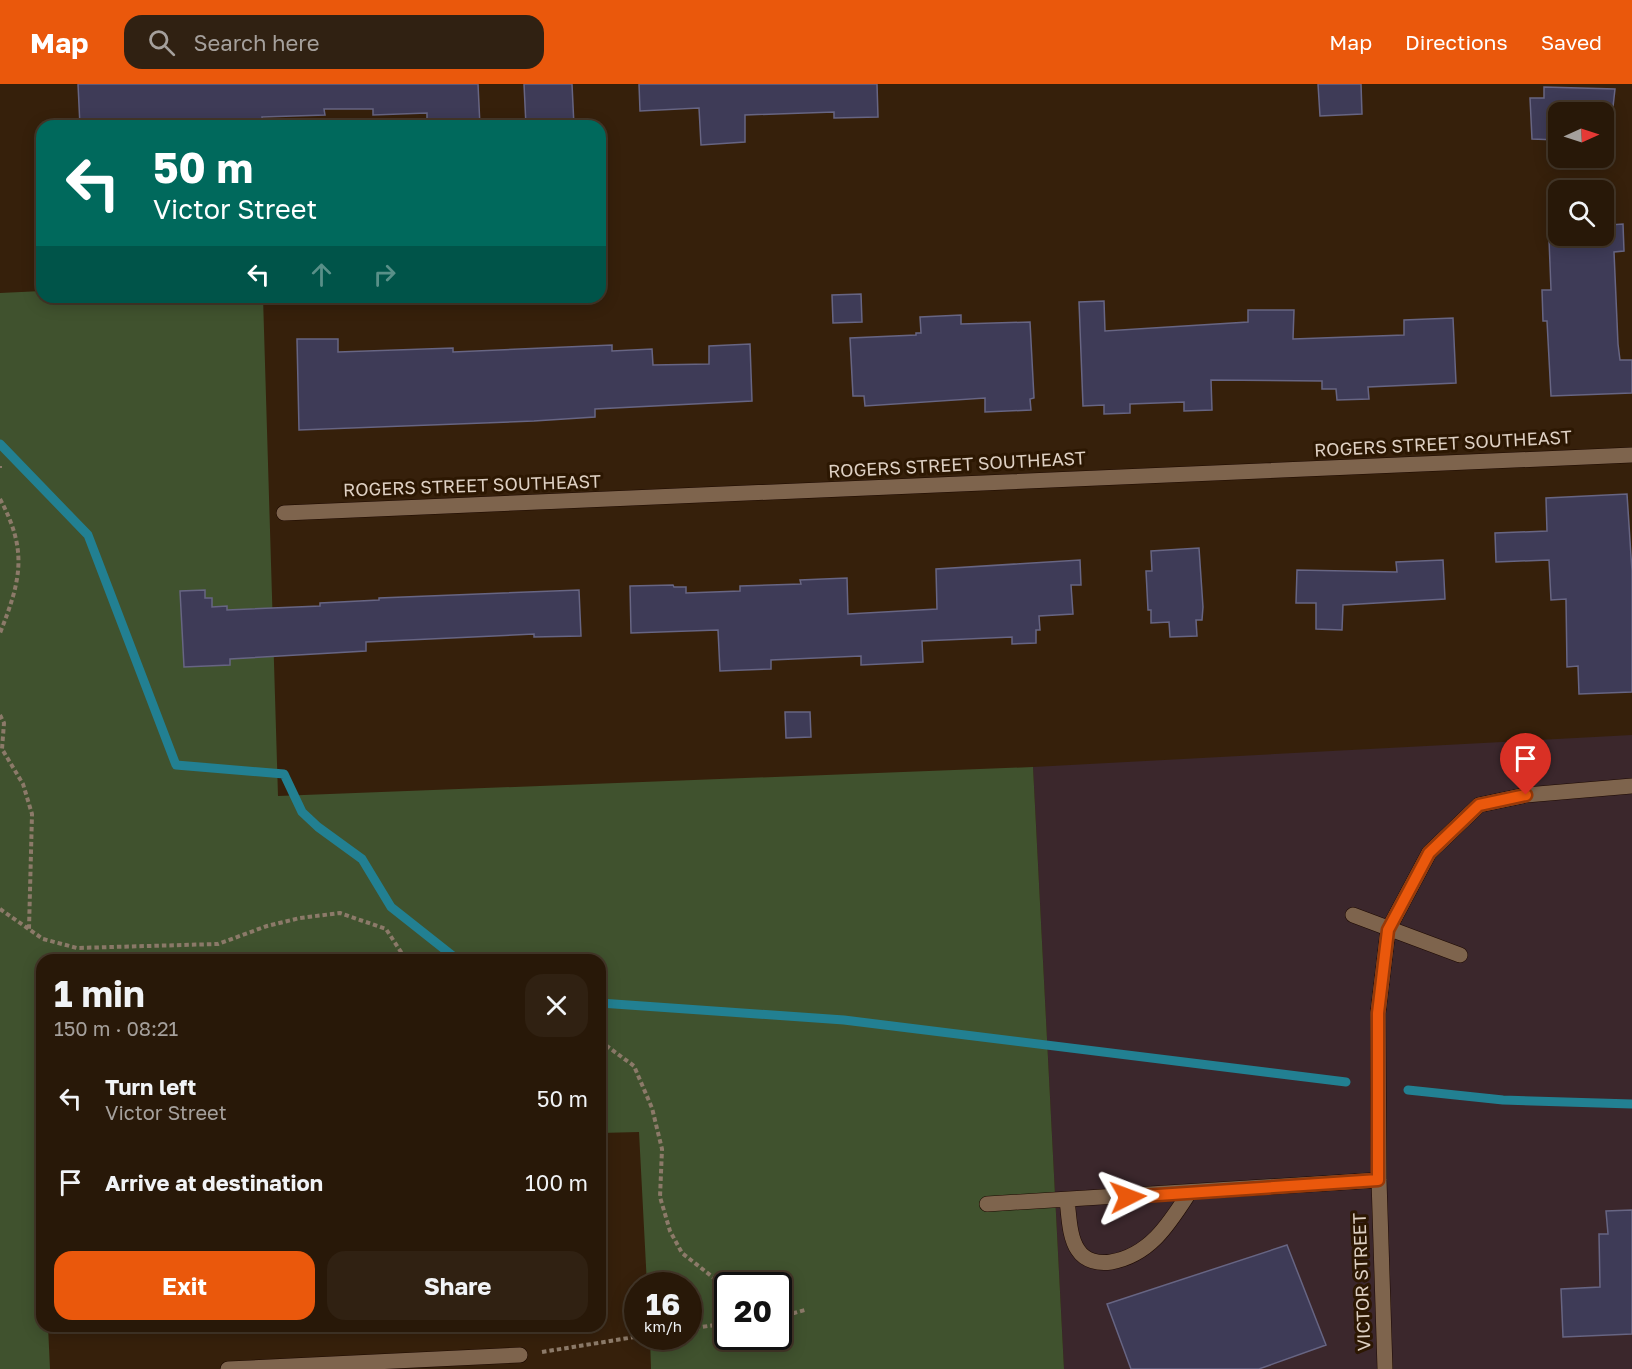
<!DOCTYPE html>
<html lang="en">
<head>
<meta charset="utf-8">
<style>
	:root { --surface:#281808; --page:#302112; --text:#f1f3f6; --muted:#a5a09c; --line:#443729; --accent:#ea580c }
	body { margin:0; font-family:"Golos Text",sans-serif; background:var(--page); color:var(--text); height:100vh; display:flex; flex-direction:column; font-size:22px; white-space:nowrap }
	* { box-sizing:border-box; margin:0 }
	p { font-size:20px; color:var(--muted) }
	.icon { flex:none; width:33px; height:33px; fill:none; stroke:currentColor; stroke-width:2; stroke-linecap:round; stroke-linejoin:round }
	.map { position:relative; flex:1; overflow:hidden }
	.details { position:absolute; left:36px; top:870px; width:570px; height:378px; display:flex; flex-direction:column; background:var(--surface); border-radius:18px; box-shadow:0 3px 15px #0003,0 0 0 2px var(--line) }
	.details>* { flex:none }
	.guide { position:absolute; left:36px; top:36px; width:570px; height:183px; border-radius:18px; box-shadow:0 3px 15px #0003,0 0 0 2px var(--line); background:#00695c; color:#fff; overflow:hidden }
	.needle { width:39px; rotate:87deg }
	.tools { position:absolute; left:1548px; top:18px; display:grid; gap:12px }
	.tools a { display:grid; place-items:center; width:66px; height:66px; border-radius:12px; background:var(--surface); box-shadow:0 3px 15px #0003,0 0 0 2px var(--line); font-size:30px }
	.speed { position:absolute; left:624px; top:1188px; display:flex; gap:12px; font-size:30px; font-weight:700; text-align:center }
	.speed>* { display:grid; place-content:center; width:78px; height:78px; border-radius:50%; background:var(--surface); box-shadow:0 3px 15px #0003,0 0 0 2px var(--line); line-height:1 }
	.speed small { font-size:15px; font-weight:400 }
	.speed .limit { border:3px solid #111; border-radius:9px; background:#fff; color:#111 }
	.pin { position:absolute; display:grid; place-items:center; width:51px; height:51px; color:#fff; margin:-62px -26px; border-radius:50% 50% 50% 0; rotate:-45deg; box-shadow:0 0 6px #0007 }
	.pin .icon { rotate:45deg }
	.me { position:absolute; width:66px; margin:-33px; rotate:87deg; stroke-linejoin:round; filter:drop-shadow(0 0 4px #0008) }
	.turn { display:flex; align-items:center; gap:21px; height:126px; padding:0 18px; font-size:27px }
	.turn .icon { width:78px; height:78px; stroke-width:2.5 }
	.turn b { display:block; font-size:42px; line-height:51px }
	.lanes { display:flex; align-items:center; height:57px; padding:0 18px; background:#0003; justify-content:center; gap:30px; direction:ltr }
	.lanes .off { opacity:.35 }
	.round { display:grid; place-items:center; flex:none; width:63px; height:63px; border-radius:18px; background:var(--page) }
	.head { display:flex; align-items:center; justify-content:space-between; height:102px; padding:0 18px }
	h1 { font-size:36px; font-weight:700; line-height:45px }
	.action { display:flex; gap:12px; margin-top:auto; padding:12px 18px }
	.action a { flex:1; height:69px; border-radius:18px; background:var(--accent); color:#fff; font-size:24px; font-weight:700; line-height:69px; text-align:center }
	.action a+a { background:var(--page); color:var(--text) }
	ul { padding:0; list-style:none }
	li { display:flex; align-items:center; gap:18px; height:84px; padding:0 18px }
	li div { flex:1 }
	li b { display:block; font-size:22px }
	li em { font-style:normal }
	header { display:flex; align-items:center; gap:36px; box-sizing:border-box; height:84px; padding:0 30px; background:var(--accent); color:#fff }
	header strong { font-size:28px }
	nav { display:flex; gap:33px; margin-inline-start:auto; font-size:21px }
	.search { width:420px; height:54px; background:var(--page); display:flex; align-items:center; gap:15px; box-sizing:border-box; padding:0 21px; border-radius:18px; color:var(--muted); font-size:22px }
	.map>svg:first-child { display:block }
	.commercial { fill:#3b272c }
	.green { fill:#40522e; fill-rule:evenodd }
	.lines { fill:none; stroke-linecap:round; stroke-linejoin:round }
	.stream { stroke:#228092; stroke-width:9 }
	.building { fill:#3e3b57; stroke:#676583; stroke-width:1.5 }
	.minor-casing { stroke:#1d0900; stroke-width:16 }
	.path { stroke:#8c7a69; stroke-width:4; stroke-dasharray:4.5 3; stroke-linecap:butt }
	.minor { stroke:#7e644d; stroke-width:15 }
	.route-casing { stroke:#983908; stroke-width:15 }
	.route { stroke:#ea580c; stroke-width:10 }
	.labels { text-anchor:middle; stroke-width:6; stroke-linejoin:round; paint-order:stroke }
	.street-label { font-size:18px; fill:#ded0c3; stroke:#2c1702 }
</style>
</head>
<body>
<header>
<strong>Map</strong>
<div class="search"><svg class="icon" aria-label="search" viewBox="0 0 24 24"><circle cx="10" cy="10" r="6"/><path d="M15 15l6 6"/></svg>Search here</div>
<nav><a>Map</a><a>Directions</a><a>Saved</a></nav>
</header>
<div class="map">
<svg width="1632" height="1285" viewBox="0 0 1632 1285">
	<rect width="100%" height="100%" fill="#36200b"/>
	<path class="commercial" d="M 1632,651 L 1632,1285 L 1064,1285 L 1033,683 Z"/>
	<path class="green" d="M 42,207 L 42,213 L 263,213 L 278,712 L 1033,683 L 1064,1285 L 651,1285 L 650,1253 L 688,1252 L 688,1202 L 647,1201 L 639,1048 L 600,1049 L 600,876 L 42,876 L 42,1082 L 40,1082 L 42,1242 L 48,1242 L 50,1285 L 0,1285 L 0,209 ZM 728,1202 L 778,1202 L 778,1252 L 728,1252 Z"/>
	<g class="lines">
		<path class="stream" d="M 0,360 L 88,451 L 176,681 L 284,690 L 302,728 L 318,743 L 362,775 L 391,823 L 458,876
			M 600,919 L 844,936 L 1346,998
			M 1408,1006 L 1503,1016 L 1632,1020"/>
	</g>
	<path class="building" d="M 78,0 L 478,0 L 480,42 L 427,42 L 427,29 L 373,31 L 373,25 L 324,25 L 325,31 L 262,33 L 263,42 L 80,42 Z
		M 524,0 L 572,0 L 574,42 L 526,42 Z
		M 639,0 L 877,0 L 878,33 L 834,34 L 834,28 L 745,31 L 745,58 L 701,61 L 699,24 L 640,27 Z
		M 1318,0 L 1361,0 L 1362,30 L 1320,32 Z
		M 1544,3 L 1615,5 L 1609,58 L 1604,58 L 1604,28 L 1558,28 L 1558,56 L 1532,55 L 1530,14 L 1544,14 Z
		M 1608,127 L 1609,141 L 1623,140 L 1624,167 L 1614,168 L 1618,260 L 1620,276 L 1632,276 L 1632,309 L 1551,312 L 1547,237 L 1543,237 L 1542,206 L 1551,206 L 1548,130 L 1558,130 L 1558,152 L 1604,152 L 1604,128 Z
		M 861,210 L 862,238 L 833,239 L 832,211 Z
		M 1104,217 L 1105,247 L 1248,238 L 1248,226 L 1294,226 L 1293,255 L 1404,251 L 1404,236 L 1453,234 L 1456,299 L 1368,303 L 1369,315 L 1337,316 L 1336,305 L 1322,305 L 1322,297 L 1211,296 L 1212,326 L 1184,327 L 1184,318 L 1130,320 L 1130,329 L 1104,330 L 1104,321 L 1083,322 L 1079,218 Z
		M 961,231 L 961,240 L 1030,238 L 1034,314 L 1030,315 L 1031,326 L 985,328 L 985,314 L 865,322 L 864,312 L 853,312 L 850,254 L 916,251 L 916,249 L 921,249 L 920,233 Z
		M 297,255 L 338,255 L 338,268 L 453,264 L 453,268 L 612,261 L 612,267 L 652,265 L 653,281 L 709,280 L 709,262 L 750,260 L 752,317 L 595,325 L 595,333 L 534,337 L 299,346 Z
		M 1627,410 L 1632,487 L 1632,608 L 1579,610 L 1578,582 L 1567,583 L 1566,515 L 1551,516 L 1549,476 L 1496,478 L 1495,449 L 1547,447 L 1546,414 Z
		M 1199,464 L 1203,523 L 1202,536 L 1196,536 L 1197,552 L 1170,553 L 1169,538 L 1151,539 L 1151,526 L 1148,526 L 1146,487 L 1152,487 L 1151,467 Z
		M 1080,476 L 1081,501 L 1071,501 L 1073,530 L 1039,532 L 1040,546 L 1036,546 L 1036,559 L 1012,560 L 1012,553 L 922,557 L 923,578 L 861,581 L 861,572 L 771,576 L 771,585 L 720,587 L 718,546 L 631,549 L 630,502 L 673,501 L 674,503 L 686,503 L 686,509 L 740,507 L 740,502 L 801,500 L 800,496 L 847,494 L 848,530 L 937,525 L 936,485 Z
		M 1443,476 L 1445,515 L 1343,521 L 1342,546 L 1316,545 L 1316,519 L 1296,519 L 1297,486 L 1397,488 L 1396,478 Z
		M 205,506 L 205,514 L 212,514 L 212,523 L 227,522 L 227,526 L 320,522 L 320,519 L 379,516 L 379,514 L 579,506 L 581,552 L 534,553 L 534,550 L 366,558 L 366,567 L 230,575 L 230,581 L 184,583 L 180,507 Z
		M 785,628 L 810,628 L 811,653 L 786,654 Z
		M 1632,1126 L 1632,1250 L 1563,1253 L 1561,1205 L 1600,1203 L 1599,1150 L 1608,1150 L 1606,1127 Z
		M 1287,1161 L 1326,1261 L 1259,1285 L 1131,1285 L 1107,1220 Z"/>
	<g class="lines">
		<g class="minor-casing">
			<path id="minor" d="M 284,429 L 1632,371
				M 1353,831 L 1460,871
				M 1067,1116 C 1069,1131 1069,1153 1078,1166 C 1085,1177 1099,1180 1111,1178 C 1150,1171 1169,1140 1189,1109
				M 987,1120 L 1379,1096
				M 228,1285 L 520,1271
				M 1385,1285 L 1379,1096 L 1378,929 L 1388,846 L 1429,769 L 1479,721 L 1526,711 L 1632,702"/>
		</g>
		<path class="path" d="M 0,382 L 0,384
			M 0,415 C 28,467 21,496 0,549
			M 0,631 L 4,639 L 2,665 L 23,700 L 32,730 L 29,845
			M 0,825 L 43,855 L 77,864 L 218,860 L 267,842 L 300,834 L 340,829 L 386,845 L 403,871 L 411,876
			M 600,957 L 634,982 L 652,1024 L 662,1065 L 660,1113 L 670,1147 L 682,1169 L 728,1205
			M 778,1226 L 794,1229 L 805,1226
			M 778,1231 L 790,1230
			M 688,1245 L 728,1239
			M 542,1268 L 641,1252"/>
		<use href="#minor" class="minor"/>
	</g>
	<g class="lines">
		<g class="route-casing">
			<path id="route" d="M 1128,1113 L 1378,1096 L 1378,929 L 1388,846 L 1429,769 L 1479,721 L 1526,711"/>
		</g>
		<use href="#route" class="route"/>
	</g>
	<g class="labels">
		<g class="street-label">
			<text transform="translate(1443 360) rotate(-3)" y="6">ROGERS STREET SOUTHEAST</text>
			<text transform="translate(957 381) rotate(-3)" y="6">ROGERS STREET SOUTHEAST</text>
			<text transform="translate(472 402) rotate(-2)" y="6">ROGERS STREET SOUTHEAST</text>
			<text transform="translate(1362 1198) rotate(-92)" y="6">VICTOR STREET</text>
		</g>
	</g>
</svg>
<div class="tools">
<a><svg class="needle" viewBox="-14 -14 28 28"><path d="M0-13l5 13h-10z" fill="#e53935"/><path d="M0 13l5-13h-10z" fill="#a5a09c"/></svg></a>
<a><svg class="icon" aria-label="search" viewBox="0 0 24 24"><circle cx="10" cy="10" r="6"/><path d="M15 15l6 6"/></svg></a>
</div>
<div class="speed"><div>16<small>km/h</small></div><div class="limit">20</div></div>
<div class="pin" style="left:1526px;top:711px;background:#d93025"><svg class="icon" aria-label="arrive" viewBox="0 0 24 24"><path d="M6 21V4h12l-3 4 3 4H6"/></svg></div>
<svg class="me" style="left:1128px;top:1113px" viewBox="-20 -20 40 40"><path d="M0-17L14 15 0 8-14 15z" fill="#ea580c" stroke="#fff" stroke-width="4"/></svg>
<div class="guide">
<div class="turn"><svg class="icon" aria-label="left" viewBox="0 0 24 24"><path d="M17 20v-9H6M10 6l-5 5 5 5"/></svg><div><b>50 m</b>Victor Street</div></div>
<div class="lanes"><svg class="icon" aria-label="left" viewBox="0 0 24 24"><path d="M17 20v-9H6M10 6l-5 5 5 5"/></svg><svg class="icon off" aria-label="ahead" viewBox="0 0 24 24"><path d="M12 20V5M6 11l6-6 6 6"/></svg><svg class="icon off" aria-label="right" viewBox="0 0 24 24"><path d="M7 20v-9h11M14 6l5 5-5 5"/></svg></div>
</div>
<section class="details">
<div class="head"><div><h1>1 min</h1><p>150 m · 08:21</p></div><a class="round"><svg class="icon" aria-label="close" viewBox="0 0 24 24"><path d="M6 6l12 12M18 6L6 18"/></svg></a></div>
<ul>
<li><svg class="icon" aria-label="left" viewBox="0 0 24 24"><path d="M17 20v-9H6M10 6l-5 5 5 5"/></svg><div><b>Turn left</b><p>Victor Street</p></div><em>50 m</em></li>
<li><svg class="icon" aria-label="arrive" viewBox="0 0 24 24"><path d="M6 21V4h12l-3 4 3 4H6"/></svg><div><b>Arrive at destination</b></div><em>100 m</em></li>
</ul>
<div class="action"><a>Exit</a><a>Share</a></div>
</section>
</div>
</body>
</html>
